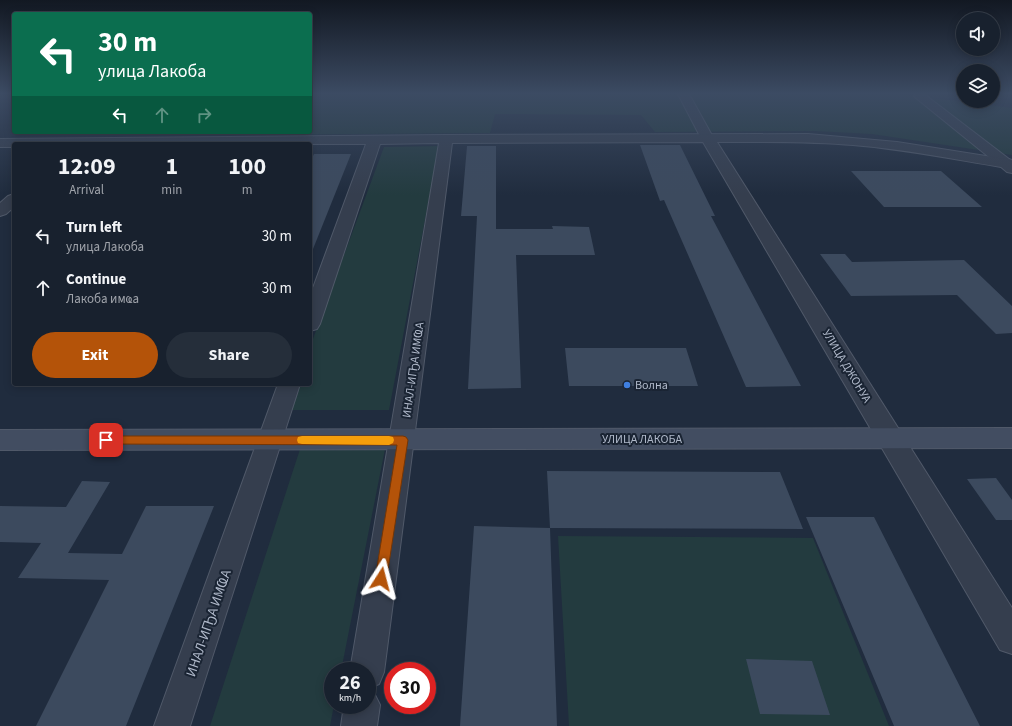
<!DOCTYPE html>
<html lang="en">
<head>
<meta charset="utf-8">
<style>
	:root { --surface:#18212e; --page:#252e3a; --text:#f1f3f6; --muted:#9fa3aa; --line:#363e4a; --accent:#b45309 }
	body { margin:0; font-family:"Source Sans 3",sans-serif; background:var(--page); color:var(--text); height:100vh; display:flex; flex-direction:column; font-size:15px; white-space:nowrap }
	* { box-sizing:border-box; margin:0 }
	p { font-size:13px; color:var(--muted) }
	.icon { flex:none; width:22px; height:22px; fill:none; stroke:currentColor; stroke-width:2; stroke-linecap:round; stroke-linejoin:round }
	.map { position:relative; flex:1; overflow:hidden }
	.details { position:absolute; left:12px; top:142px; width:300px; height:244px; display:flex; flex-direction:column; background:var(--surface); border-radius:4px; box-shadow:0 2px 10px #0003,0 0 0 1px var(--line) }
	.details>* { flex:none }
	.guide { position:absolute; left:12px; top:12px; width:300px; height:122px; border-radius:4px; box-shadow:0 2px 10px #0003,0 0 0 1px var(--line); background:#0b6e4f; color:#fff; overflow:hidden }
	.tools { position:absolute; left:956px; top:12px; display:grid; gap:8px }
	.tools a { display:grid; place-items:center; width:44px; height:44px; border-radius:50%; background:var(--surface); box-shadow:0 2px 10px #0003,0 0 0 1px var(--line); font-size:20px }
	.speed { position:absolute; left:324px; top:662px; display:flex; gap:8px; font-size:20px; font-weight:700; text-align:center }
	.speed>* { display:grid; place-content:center; width:52px; height:52px; border-radius:50%; background:var(--surface); box-shadow:0 2px 10px #0003,0 0 0 1px var(--line); line-height:1 }
	.speed small { font-size:10px; font-weight:400 }
	.speed .limit { border:6px solid #d22; background:#fff; color:#111 }
	.pin { position:absolute; display:grid; place-items:center; width:34px; height:34px; color:#fff; margin:-17px; border-radius:8px; box-shadow:0 2px 6px #0006 }
	.me { position:absolute; width:44px; margin:-22px; rotate:9deg; stroke-linejoin:round; filter:drop-shadow(0 0 3px #0008) }
	.turn { display:flex; align-items:center; gap:14px; height:84px; padding:0 20px; font-size:18px }
	.turn .icon { width:52px; height:52px; stroke-width:2.5 }
	.turn b { display:block; font-size:28px; line-height:34px }
	.lanes { display:flex; align-items:center; height:38px; padding:0 20px; background:#0003; justify-content:center; gap:20px; direction:ltr }
	.lanes .off { opacity:.35 }
	.eta { display:flex; justify-content:space-evenly; align-items:center; height:68px; text-align:center }
	.eta b { font-size:24px; font-weight:700; line-height:28px }
	.cta { display:flex; gap:8px; margin-top:auto; padding:8px 20px }
	.cta a { flex:1; height:46px; border-radius:24px; background:var(--accent); color:#fff; font-size:16px; font-weight:700; line-height:46px; text-align:center }
	.cta a+a { background:var(--page); color:var(--text) }
	ul { padding:0; list-style:none }
	li { display:flex; align-items:center; gap:12px; height:52px; padding:0 20px }
	li div { flex:1 }
	li b { display:block; font-size:15px }
	li em { font-style:normal }
	.map>svg:first-child { display:block }
	.green { fill:#233b3f }
	.building { fill:#3c4a5e }
	.lines { fill:none; stroke-linecap:round; stroke-linejoin:round }
	.pedestrian-casing { stroke:#505969; stroke-width:2 }
	.minor-casing { stroke:#505969; stroke-width:2 }
	.secondary-casing { stroke:#505969; stroke-width:2 }
	.pedestrian { fill:#353e4e; fill-rule:evenodd }
	.minor { fill:#353e4e; fill-rule:evenodd }
	.secondary { fill:#424d61; fill-rule:evenodd }
	.route { fill:#b45309; stroke:#753606 }
	.slow { fill:#f59e0b }
	.shop-dot { fill:#3f7fe0; stroke:#1a2433; stroke-width:1.5 }
	.labels { text-anchor:middle; stroke-width:4; stroke-linejoin:round; paint-order:stroke }
	.street-label { font-size:12px; fill:#b0b9ca; stroke:#1a2433 }
	.poi-label { font-size:12px; fill:#b0b9ca; stroke:#1a2433; text-anchor:start }
	.near-street-label { font-size:14px; fill:#b0b9ca; stroke:#1a2433 }
</style>
</head>
<body>
<div class="map">
<svg width="1012" height="726" viewBox="0 0 1012 726">
	<rect width="100%" height="100%" fill="#202c3e"/>
	<path class="green" d="M 310,94 L 900,94 L 1012,108 L 1012,155 L 872,134 L 814,131 L 655,132 L 641,115 L 495,114 L 490,133 L 236,135 L 238,132 L 310,132 Z
		M 439,146 L 389,410 L 287,410 L 296,384 L 310,384 L 310,347 L 384,147 Z
		M 302,443 L 386,444 L 341,671 L 333,671 L 333,705 L 334,705 L 330,726 L 210,726 Z
		M 558,536 L 813,538 L 889,726 L 569,726 Z"/>
	<path class="building" d="M 640,145 L 680,145 L 715,216 L 711,216 L 801,386 L 746,387 L 664,200 L 660,201 Z
		M 467,146 L 496,146 L 496,229 L 553,229 L 552,226 L 589,227 L 595,255 L 516,255 L 521,388 L 468,389 L 477,216 L 461,216 Z
		M 314,154 L 351,154 L 311,254 L 310,254 L 310,162 Z
		M 851,171 L 941,171 L 982,207 L 884,207 Z
		M 820,254 L 845,254 L 852,262 L 964,260 L 1012,306 L 1012,333 L 996,334 L 957,295 L 851,296 Z
		M 565,348 L 686,348 L 698,386 L 569,386 Z
		M 547,471 L 780,472 L 803,529 L 550,528 Z
		M 996,478 L 1012,500 L 1012,520 L 996,520 L 967,479 Z
		M 82,481 L 110,482 L 68,553 L 122,554 L 146,506 L 214,506 L 126,726 L 36,726 L 109,580 L 18,578 L 41,543 L 0,542 L 0,506 L 66,507 Z
		M 806,517 L 874,517 L 980,726 L 894,726 Z
		M 474,526 L 550,528 L 557,726 L 460,726 Z
		M 746,659 L 812,661 L 830,715 L 760,714 Z"/>
	<g class="lines">
		<g class="pedestrian-casing">
			<path id="pedestrian" d="M 678,94 L 689,94 L 714,139 L 713,142 L 703,142 Z
				M 916,94 L 924,94 L 1009,159 L 1012,160 L 1012,168 L 1000,166 L 916,98 L 914,96 Z"/>
		</g>
		<g class="minor-casing">
			<path id="minor" d="M 808,134 L 897,142 L 1005,159 L 1012,162 L 1012,173 L 1007,172 L 1001,167 C 952,159 903,149 853,145 C 808,141 762,142 717,142 L 1012,608 L 1012,654 L 1000,650 L 703,142 L 452,143 L 384,672 L 379,684 L 367,689 L 367,671 L 350,671 L 439,143 L 380,144 L 320,324 L 317,329 L 310,331 L 310,296 L 366,144 L 14,144 L 14,147 L 0,147 L 0,139 L 446,135 Z
				M 14,194 L 14,207 L 6,214 L 0,216 L 0,203 L 8,196 Z
				M 278,384 L 300,384 L 190,726 L 154,726 Z
				M 367,690 L 374,693 L 380,705 L 377,726 L 341,726 L 344,705 L 367,705 Z"/>
		</g>
		<g class="secondary-casing">
			<path id="secondary" d="M 1012,428 L 1012,448 L 0,450 L 0,430 Z"/>
		</g>
		<use href="#pedestrian" class="pedestrian"/>
		<use href="#minor" class="minor"/>
		<use href="#secondary" class="secondary"/>
	</g>
	<linearGradient id="sky" x2="0" y2="1"><stop stop-color="#121822"/><stop offset="0.48" stop-color="#3c4b63"/><stop offset="1" stop-color="#3c4b63" stop-opacity="0"/></linearGradient>
	<rect width="1012" height="195" fill="url(#sky)"/>
	<path class="route" d="M 106,436 L 403,436 L 406,437 L 408,440 L 386,583 L 381,585 L 377,583 L 375,579 L 397,445 L 106,444 L 102,443 L 101,440 L 102,437 Z"/>
	<path class="slow" d="M 302,436 L 389,436 L 393,437 L 394,440 L 393,443 L 389,445 L 302,444 L 298,443 L 297,440 L 298,437 Z"/>
	<circle class="shop-dot" cx="627" cy="385" r="4"/>
	<g class="labels">
		<g class="street-label">
			<text transform="translate(847 366) rotate(59)" y="4">УЛИЦА ДЖОНУА</text>
			<text transform="translate(413 370) rotate(-82)" y="4">ИНАЛ-ИҦА ИМҨА</text>
			<text x="642" y="443">УЛИЦА ЛАКОБА</text>
		</g>
		<g class="poi-label">
			<text x="635" y="389">Волна</text>
		</g>
		<g class="near-street-label">
			<text transform="translate(208 623) rotate(-71)" y="5">ИНАЛ-ИҦА ИМҨА</text>
		</g>
	</g>
</svg>
<div class="tools">
<a><svg class="icon" aria-label="sound" viewBox="0 0 24 24"><path d="M4 9h4l5-4v14l-5-4H4zM17 9q2 3 0 6"/></svg></a>
<a><svg class="icon" aria-label="layers" viewBox="0 0 24 24"><path d="M12 4l9 5-9 5-9-5zM3 14l9 5 9-5"/></svg></a>
</div>
<div class="speed"><div>26<small>km/h</small></div><div class="limit">30</div></div>
<div class="pin" style="left:106px;top:440px;background:#d93025"><svg class="icon" aria-label="arrive" viewBox="0 0 24 24"><path d="M6 21V4h12l-3 4 3 4H6"/></svg></div>
<svg class="me" style="left:381px;top:579px" viewBox="-20 -20 40 40"><path d="M0-17L14 15 0 8-14 15z" fill="#b45309" stroke="#fff" stroke-width="4"/></svg>
<div class="guide">
<div class="turn"><svg class="icon" aria-label="left" viewBox="0 0 24 24"><path d="M17 20v-9H6M10 6l-5 5 5 5"/></svg><div><b>30 m</b>улица Лакоба</div></div>
<div class="lanes"><svg class="icon" aria-label="left" viewBox="0 0 24 24"><path d="M17 20v-9H6M10 6l-5 5 5 5"/></svg><svg class="icon off" aria-label="ahead" viewBox="0 0 24 24"><path d="M12 20V5M6 11l6-6 6 6"/></svg><svg class="icon off" aria-label="right" viewBox="0 0 24 24"><path d="M7 20v-9h11M14 6l5 5-5 5"/></svg></div>
</div>
<section class="details">
<div class="eta">
<div><b>12:09</b><p>Arrival</p></div>
<div><b>1</b><p>min</p></div>
<div><b>100</b><p>m</p></div>
</div>
<ul>
<li><svg class="icon" aria-label="left" viewBox="0 0 24 24"><path d="M17 20v-9H6M10 6l-5 5 5 5"/></svg><div><b>Turn left</b><p>улица Лакоба</p></div><em>30 m</em></li>
<li><svg class="icon" aria-label="ahead" viewBox="0 0 24 24"><path d="M12 20V5M6 11l6-6 6 6"/></svg><div><b>Continue</b><p>Лакоба имҩа</p></div><em>30 m</em></li>
</ul>
<div class="cta"><a>Exit</a><a>Share</a></div>
</section>
</div>
</body>
</html>
